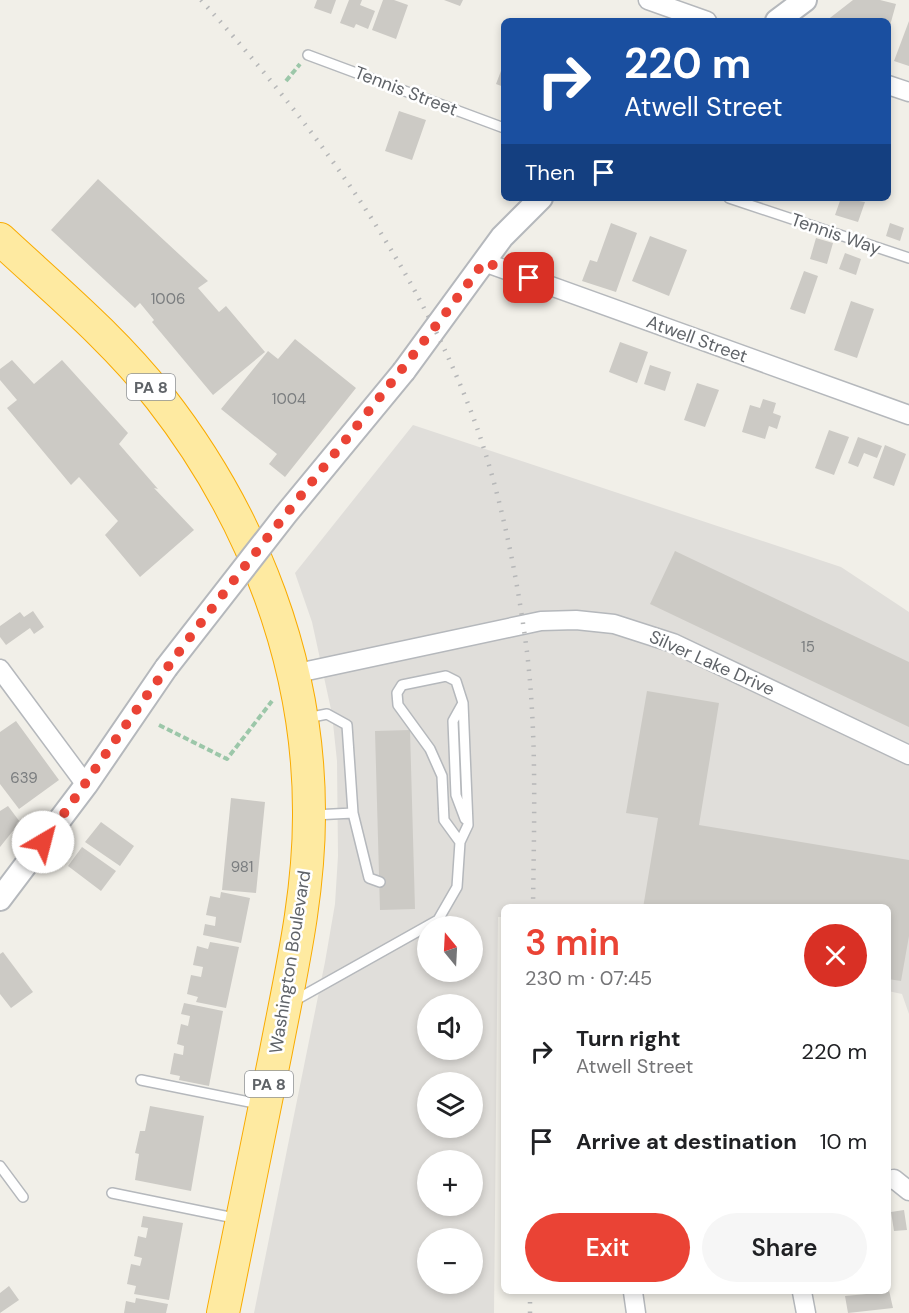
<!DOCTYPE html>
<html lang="en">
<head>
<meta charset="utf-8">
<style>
	:root { --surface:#fff; --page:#f6f6f6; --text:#202124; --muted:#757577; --accent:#ea4335 }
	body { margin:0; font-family:"DM Sans",sans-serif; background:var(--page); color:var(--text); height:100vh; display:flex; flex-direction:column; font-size:22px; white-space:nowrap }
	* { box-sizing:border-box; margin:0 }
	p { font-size:20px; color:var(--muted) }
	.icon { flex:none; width:33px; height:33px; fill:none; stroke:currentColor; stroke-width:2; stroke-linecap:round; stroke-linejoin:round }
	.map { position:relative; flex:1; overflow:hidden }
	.panel { position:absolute; left:501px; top:904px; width:390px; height:390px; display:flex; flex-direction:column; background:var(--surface); border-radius:9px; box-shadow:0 3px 9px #0003 }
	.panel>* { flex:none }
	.guide { position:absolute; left:501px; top:18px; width:390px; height:183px; border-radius:9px; box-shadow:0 3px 9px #0003; background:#1a4fa0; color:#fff; overflow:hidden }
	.needle { width:39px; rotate:342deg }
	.buttons { position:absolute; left:417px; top:916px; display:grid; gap:12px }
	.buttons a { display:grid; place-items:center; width:66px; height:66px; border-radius:50%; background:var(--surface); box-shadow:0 3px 9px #0003; font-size:30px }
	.pin { position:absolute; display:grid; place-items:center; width:51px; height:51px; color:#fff; margin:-26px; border-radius:12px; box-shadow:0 3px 9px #0006 }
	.me { position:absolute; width:66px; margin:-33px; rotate:37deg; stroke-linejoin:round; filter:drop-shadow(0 0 4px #0008) }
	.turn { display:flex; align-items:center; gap:21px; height:126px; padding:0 24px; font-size:27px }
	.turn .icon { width:78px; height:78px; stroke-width:2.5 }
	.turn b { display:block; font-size:42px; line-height:51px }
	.then { display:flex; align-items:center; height:57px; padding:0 24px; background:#0003; gap:12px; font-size:22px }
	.round { display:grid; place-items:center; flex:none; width:63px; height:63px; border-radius:32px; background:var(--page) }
	.headline { display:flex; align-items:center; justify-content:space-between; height:102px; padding:0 24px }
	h1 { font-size:36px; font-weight:600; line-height:45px; color:var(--accent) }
	.button { display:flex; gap:12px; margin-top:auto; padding:12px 24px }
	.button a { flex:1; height:69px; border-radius:36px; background:var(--accent); color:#fff; font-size:24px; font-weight:600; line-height:69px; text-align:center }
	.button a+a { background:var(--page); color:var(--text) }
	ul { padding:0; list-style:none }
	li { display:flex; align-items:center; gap:18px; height:90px; padding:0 24px }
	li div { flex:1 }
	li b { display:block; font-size:22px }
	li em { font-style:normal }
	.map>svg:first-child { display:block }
	.industrial { fill:#e0deda; fill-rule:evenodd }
	.building { fill:#cccac5 }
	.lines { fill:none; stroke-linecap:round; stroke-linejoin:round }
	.service-casing { stroke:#b5b8bc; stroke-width:12 }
	.minor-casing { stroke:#b5b8bc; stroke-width:21 }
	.tertiary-casing { stroke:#b5b8bc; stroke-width:26 }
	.trunk-casing { stroke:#f9ab00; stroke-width:34 }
	.path { stroke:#9cc7a9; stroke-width:4; stroke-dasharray:6 3; stroke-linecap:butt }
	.service { stroke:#fff; stroke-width:9 }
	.minor { stroke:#fff; stroke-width:18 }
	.tertiary { stroke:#fff; stroke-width:22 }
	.trunk { stroke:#feeaa1; stroke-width:32 }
	.rail { stroke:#b6b7b8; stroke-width:4.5; stroke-dasharray:1.5 8; stroke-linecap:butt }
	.tertiary-bridge-casing { stroke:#b5b8bc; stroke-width:26; stroke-linecap:butt }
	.tertiary-bridge { stroke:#fff; stroke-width:22 }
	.route { stroke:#ea4335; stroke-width:10; stroke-dasharray:0 18 }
	.labels { text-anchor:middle; stroke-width:5; stroke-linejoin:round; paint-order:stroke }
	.number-label { font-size:15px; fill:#7a7d7f }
	.shield { fill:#fff; stroke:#8f9295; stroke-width:1.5 }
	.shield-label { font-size:16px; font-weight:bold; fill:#5f6368 }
	.street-label { font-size:18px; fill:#5f6368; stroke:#fff }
</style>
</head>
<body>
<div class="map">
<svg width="909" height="1313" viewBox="0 0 909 1313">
	<rect width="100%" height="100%" fill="#f1efe8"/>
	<path class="industrial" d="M 413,425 L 841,567 L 909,612 L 909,1014 L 902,994 L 888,991 L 888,908 L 504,908 L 504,917 L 498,917 L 494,1313 L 254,1313 L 325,962 L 335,904 L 338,856 L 337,761 L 332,714 L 312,622 L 295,573 ZM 428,927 L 472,927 L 472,972 L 428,972 ZM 428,1005 L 472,1005 L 472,1050 L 428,1050 ZM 428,1083 L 472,1083 L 472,1128 L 428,1128 ZM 428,1161 L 472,1161 L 472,1206 L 428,1206 ZM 428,1239 L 472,1239 L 472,1284 L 428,1284 Z"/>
	<path class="building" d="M 317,0 L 336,0 L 331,14 L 314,8 Z
		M 349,0 L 362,0 L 360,5 L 375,11 L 368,29 L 356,24 L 354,28 L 340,23 Z
		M 383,0 L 394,0 L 408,5 L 396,39 L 372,30 Z
		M 444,0 L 463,0 L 460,6 Z
		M 853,0 L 880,0 L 896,4 L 889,29 L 888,21 L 826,21 Z
		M 909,21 L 909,66 L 894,61 Z
		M 504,63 L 504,87 L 496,84 Z
		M 399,111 L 426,120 L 412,160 L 385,151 Z
		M 98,179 L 208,281 L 198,288 L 219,312 L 226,306 L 265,352 L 213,395 L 152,322 L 154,320 L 140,303 L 135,308 L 51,230 Z
		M 841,198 L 865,202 L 858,222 L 835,215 Z
		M 611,223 L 637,233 L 616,292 L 582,281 L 590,260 L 597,262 Z
		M 890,223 L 904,228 L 900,241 L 886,236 Z
		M 650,236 L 687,250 L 669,296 L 632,281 Z
		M 816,238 L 833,243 L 827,264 L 810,259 Z
		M 845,253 L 861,259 L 856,275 L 839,269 Z
		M 804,271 L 818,276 L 805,314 L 790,309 Z
		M 851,301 L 874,309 L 857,358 L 834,350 Z
		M 295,339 L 356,388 L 285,477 L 269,464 L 277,454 L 221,409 L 268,351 L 278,359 Z
		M 620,342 L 648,352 L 637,383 L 609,372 Z
		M 12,360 L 34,384 L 62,360 L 128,433 L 119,444 L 158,489 L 154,488 L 194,530 L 140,577 L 105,535 L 118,521 L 79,477 L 71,485 L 7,408 L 17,400 L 0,380 L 0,369 Z
		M 650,365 L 671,372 L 665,391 L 644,384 Z
		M 697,383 L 719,390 L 705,427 L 684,420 Z
		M 763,399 L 776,403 L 773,413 L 781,416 L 777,429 L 769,426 L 765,439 L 742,432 L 750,405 L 760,408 Z
		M 829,430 L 849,437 L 834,475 L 815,468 Z
		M 858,437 L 882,446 L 877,458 L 864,453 L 858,467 L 848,463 Z
		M 885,445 L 906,454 L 894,486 L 873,478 Z
		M 675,551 L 909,662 L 909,727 L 650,604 Z
		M 33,611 L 44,627 L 34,634 L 30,628 L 6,645 L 0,637 L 0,626 L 20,612 L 24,617 Z
		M 647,691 L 719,703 L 699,825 L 909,860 L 909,936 L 901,981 L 888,979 L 888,908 L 643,908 L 658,818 L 626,813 Z
		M 16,721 L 59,780 L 19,809 L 0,784 L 0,732 Z
		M 410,730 L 415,909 L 380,910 L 375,731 Z
		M 231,798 L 265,802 L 256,893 L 222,890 Z
		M 8,806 L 20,822 L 0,847 L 0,811 Z
		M 101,822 L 134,846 L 120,866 L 85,842 Z
		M 82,847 L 116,871 L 101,891 L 68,866 Z
		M 221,892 L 250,898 L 241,943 L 203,935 L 205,924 L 215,926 L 216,917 L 206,915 L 210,896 L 220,898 Z
		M 210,942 L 239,947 L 226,1008 L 196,1002 L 198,997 L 187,994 L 191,975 L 201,977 L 203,967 L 193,965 L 197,946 L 208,949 Z
		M 3,952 L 33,992 L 11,1008 L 0,994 L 0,954 Z
		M 184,1003 L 223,1011 L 209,1086 L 179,1080 L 180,1076 L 170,1074 L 174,1053 L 183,1055 L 184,1046 L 177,1044 L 181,1024 L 188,1026 L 190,1016 L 181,1014 Z
		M 150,1106 L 204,1116 L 191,1191 L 135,1180 L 139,1154 L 135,1153 L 140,1131 L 145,1131 Z
		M 904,1210 L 907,1230 L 894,1231 L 891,1212 Z
		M 143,1216 L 183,1223 L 169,1300 L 134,1294 L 136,1286 L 127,1284 L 131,1264 L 140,1266 L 142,1258 L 134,1256 L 138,1236 L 146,1238 L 148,1228 L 141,1227 Z
		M 9,1286 L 19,1300 L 0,1313 L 0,1293 Z
		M 888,1286 L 893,1308 L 848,1313 L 845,1296 L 888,1292 Z
		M 136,1298 L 168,1304 L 166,1313 L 124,1313 L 126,1301 L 135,1303 Z"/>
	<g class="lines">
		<g class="service-casing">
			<path id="service" d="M 308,55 L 504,128
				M 729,198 L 909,258
				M 463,703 L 453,721 L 456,795 L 465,819
				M 307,718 L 327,714 L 347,725 L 353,813 L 369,878 L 380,882
				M 314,815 L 353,813
				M 292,1002 L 438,920 L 457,887 L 460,842 L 468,825 L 463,703 L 456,681 L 446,676 L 402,685 L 397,693 L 398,705 L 430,749 L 442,776 L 444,820 L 460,842
				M 141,1080 L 259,1104
				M 0,1166 L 23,1197
				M 112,1193 L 239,1219"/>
		</g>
		<g class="minor-casing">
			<path id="minor" d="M 648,0 L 707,21
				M 888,85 L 909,92
				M 484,262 L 909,415
				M 0,669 L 86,785
				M 293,674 L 541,621 L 576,620 L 614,624 L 673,643 L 909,755
				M 888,1180 L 894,1179 L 909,1191
				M 633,1292 L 636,1313
				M 802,1292 L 806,1313"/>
		</g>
		<g class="tertiary-casing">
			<path id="tertiary" d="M 777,21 L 805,0
				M 404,371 L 502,237 L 541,198
				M 0,899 L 86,785 L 166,668"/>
		</g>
		<g class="trunk-casing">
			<path id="trunk" d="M 0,239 C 55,290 114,339 160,398 C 253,517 310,664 309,816 C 309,896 291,973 276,1051 C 258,1138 241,1226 223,1313"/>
		</g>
		<path class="path" d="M 286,81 L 300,64
			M 159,725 L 227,759 L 272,701"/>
		<use href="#service" class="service"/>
		<use href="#minor" class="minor"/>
		<use href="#tertiary" class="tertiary"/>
		<use href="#trunk" class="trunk"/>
		<path class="rail" d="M 201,0 C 314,125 416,263 475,422 C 501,495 517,575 527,652 C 537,737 534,822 533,908
			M 530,1313 L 530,1292"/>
		<g class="tertiary-bridge-casing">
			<path id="tertiary-bridge" d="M 166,668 L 286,514 L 404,371"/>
		</g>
		<use href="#tertiary-bridge" class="tertiary-bridge"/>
	</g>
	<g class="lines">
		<path class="route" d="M 43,842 C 86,785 124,725 167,668 C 269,530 382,400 484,262 L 529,278"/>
	</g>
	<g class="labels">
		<g class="number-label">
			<text x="168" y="304">1006</text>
			<text x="289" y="404">1004</text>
			<text x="808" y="652">15</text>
			<text x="24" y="783">639</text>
			<text x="242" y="872">981</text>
		</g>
		<g class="shield">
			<rect x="127" y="374" width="48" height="26" rx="4.5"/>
			<rect x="245" y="1071" width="48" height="26" rx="4.5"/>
		</g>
		<g class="shield-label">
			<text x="151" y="393">PA 8</text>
			<text x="269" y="1090">PA 8</text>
		</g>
		<g class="street-label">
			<text transform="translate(406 91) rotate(21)" y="6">Tennis Street</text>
			<text transform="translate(836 234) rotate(19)" y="6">Tennis Way</text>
			<text transform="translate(697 339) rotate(20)" y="6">Atwell Street</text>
			<text transform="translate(712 663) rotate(24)" y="6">Silver Lake Drive</text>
			<text transform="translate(290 962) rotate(-81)" y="6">Washington Boulevard</text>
		</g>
	</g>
</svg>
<div class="buttons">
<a><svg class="needle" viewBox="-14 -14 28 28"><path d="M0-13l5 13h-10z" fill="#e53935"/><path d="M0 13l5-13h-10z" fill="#757577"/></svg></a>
<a><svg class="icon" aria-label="sound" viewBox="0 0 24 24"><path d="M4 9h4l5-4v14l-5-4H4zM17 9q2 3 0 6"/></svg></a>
<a><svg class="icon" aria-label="layers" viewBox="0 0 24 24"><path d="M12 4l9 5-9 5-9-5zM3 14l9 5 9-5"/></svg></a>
<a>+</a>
<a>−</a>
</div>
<div class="pin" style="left:529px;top:278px;background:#d93025"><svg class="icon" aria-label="arrive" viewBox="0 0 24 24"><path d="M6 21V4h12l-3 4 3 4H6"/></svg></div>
<svg class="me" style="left:43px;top:842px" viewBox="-20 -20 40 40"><circle r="19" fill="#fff"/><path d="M0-13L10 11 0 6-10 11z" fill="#ea4335"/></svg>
<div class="guide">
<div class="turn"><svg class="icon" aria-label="right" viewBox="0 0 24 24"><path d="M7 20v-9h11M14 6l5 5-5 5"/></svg><div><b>220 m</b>Atwell Street</div></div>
<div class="then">Then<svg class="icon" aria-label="arrive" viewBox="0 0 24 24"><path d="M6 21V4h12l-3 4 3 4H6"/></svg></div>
</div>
<section class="panel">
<div class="headline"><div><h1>3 min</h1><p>230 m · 07:45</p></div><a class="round" style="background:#d93025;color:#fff"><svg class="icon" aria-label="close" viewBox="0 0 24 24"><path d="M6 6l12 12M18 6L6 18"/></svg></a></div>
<ul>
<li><svg class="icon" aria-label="right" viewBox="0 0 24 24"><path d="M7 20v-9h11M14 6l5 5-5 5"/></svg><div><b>Turn right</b><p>Atwell Street</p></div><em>220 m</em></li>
<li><svg class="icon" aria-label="arrive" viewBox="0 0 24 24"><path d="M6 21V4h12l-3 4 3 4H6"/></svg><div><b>Arrive at destination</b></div><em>10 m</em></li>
</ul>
<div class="button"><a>Exit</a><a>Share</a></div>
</section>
</div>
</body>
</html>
